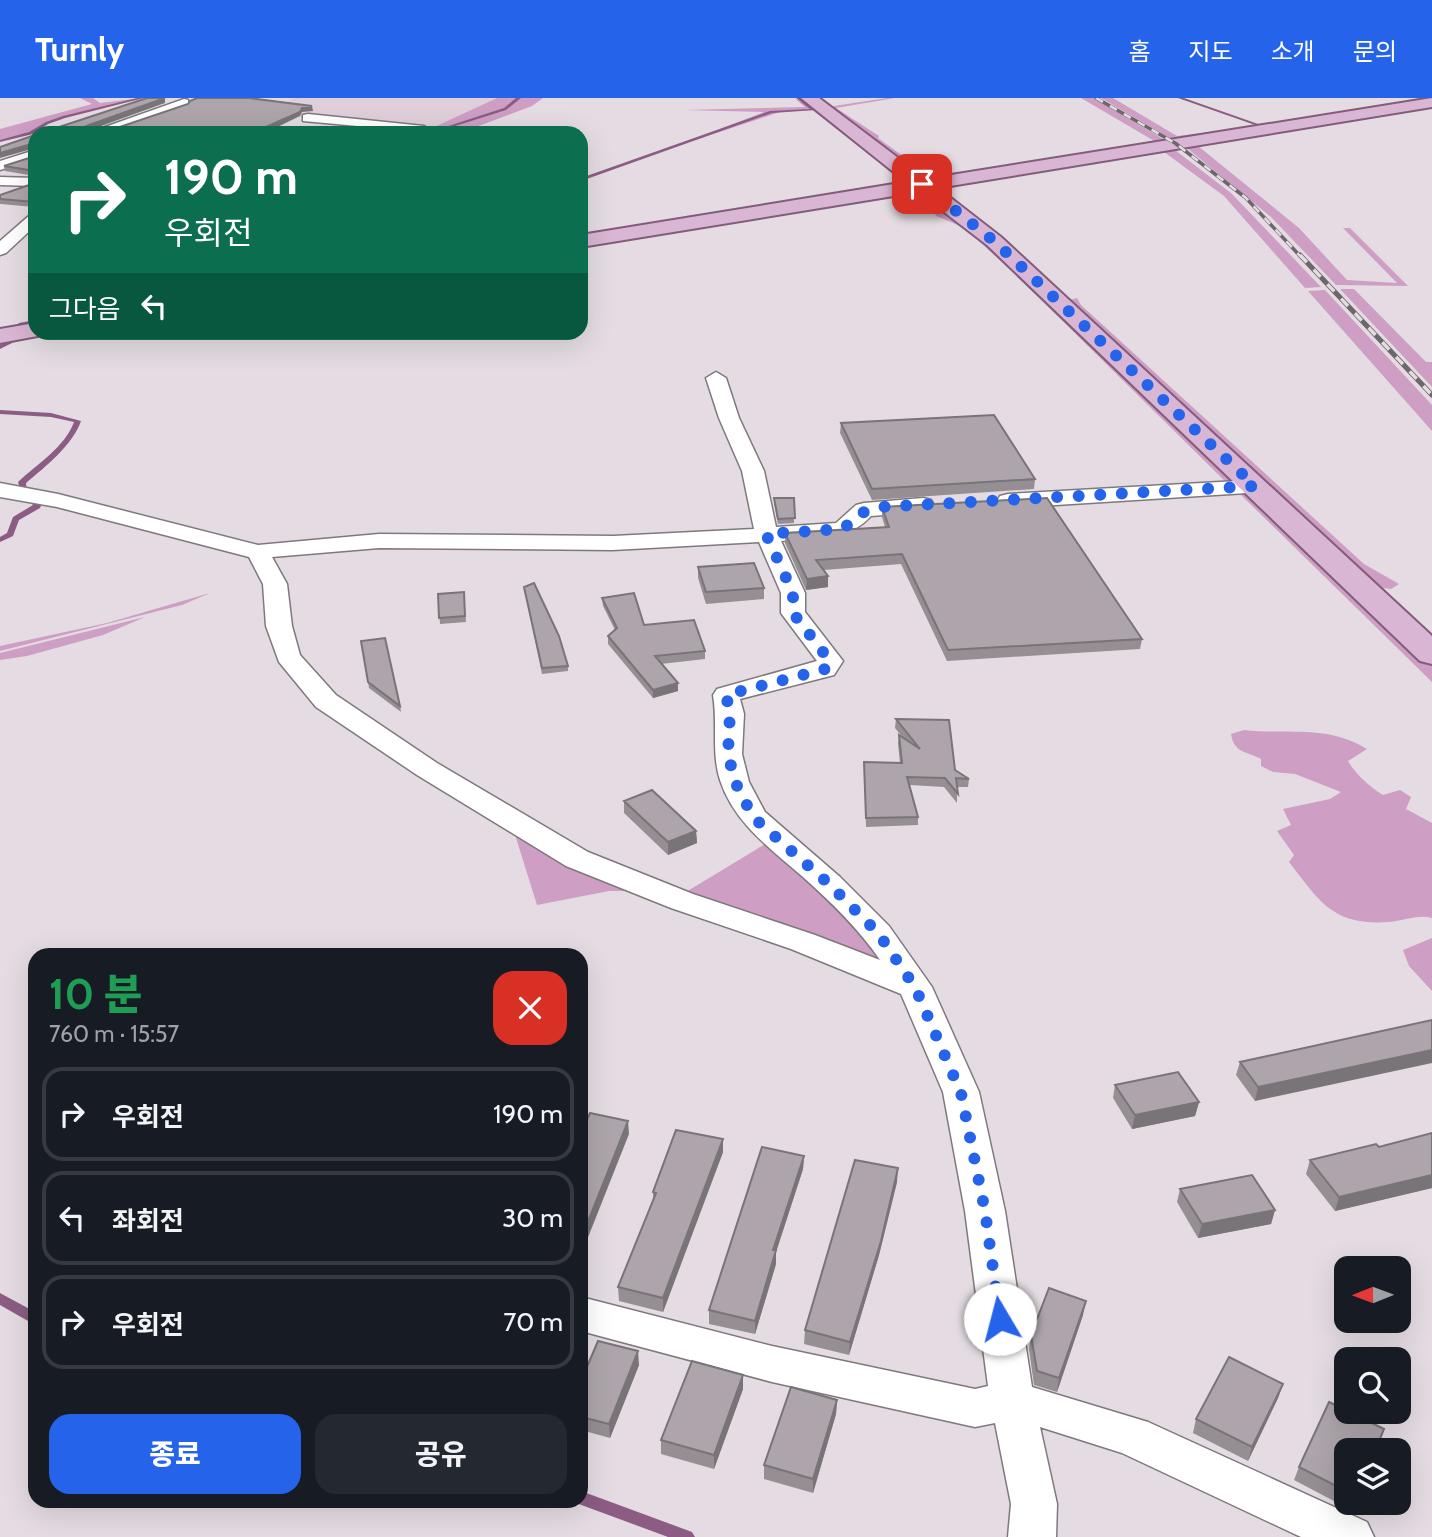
<!DOCTYPE html>
<html lang="ko">
<head>
<meta charset="utf-8">
<style>
	:root { --surface:#171b24; --page:#242831; --text:#f1f3f6; --muted:#9ea1a6; --line:#363941; --accent:#2563eb }
	body { margin:0; font-family:Cabin,"Noto Sans KR",sans-serif; background:var(--page); color:var(--text); height:100vh; display:flex; flex-direction:column; font-size:26px; white-space:nowrap }
	* { box-sizing:border-box; margin:0 }
	p { font-size:23px; color:var(--muted) }
	.icon { flex:none; width:38px; height:38px; fill:none; stroke:currentColor; stroke-width:2; stroke-linecap:round; stroke-linejoin:round }
	.map { position:relative; flex:1; overflow:hidden }
	.drawer { position:absolute; left:28px; top:850px; width:560px; height:560px; display:flex; flex-direction:column; background:var(--surface); border-radius:21px; box-shadow:0 7px 28px #0002 }
	.drawer>* { flex:none }
	.guide { position:absolute; left:28px; top:28px; width:560px; height:214px; border-radius:21px; box-shadow:0 7px 28px #0002; background:#0b6e4f; color:#fff; overflow:hidden }
	.needle { width:46px; rotate:269deg }
	.controls { position:absolute; left:1334px; top:1158px; display:grid; gap:14px }
	.controls a { display:grid; place-items:center; width:77px; height:77px; border-radius:14px; background:var(--surface); box-shadow:0 7px 28px #0002; font-size:35px }
	.pin { position:absolute; display:grid; place-items:center; width:60px; height:60px; color:#fff; margin:-30px; border-radius:14px; box-shadow:0 4px 10px #0006 }
	.me { position:absolute; width:77px; margin:-38px; rotate:352deg; stroke-linejoin:round; filter:drop-shadow(0 0 5px #0008) }
	.turn { display:flex; align-items:center; gap:24px; height:147px; padding:0 21px; font-size:32px }
	.turn .icon { width:91px; height:91px; stroke-width:2.5 }
	.turn b { display:block; font-size:49px; line-height:60px }
	.then { display:flex; align-items:center; height:66px; padding:0 21px; background:#0003; gap:14px; font-size:26px }
	.round { display:grid; place-items:center; flex:none; width:74px; height:74px; border-radius:21px; background:var(--page) }
	.summary { display:flex; align-items:center; justify-content:space-between; height:119px; padding:0 21px }
	h1 { font-size:42px; font-weight:800; line-height:52px; color:#1e9e55 }
	.primary-button { display:flex; gap:14px; margin-top:auto; padding:14px 21px }
	.primary-button a { flex:1; height:80px; border-radius:21px; background:var(--accent); color:#fff; font-size:28px; font-weight:800; line-height:80px; text-align:center }
	.primary-button a+a { background:var(--page); color:var(--text) }
	ul { padding:0; list-style:none }
	li { display:flex; align-items:center; gap:21px; height:94px; margin:0 14px 10px; padding:0 7px; border:4px solid var(--line); border-radius:21px }
	li div { flex:1 }
	li b { display:block; font-size:26px }
	li em { font-style:normal }
	header { display:flex; align-items:center; gap:42px; box-sizing:border-box; height:98px; padding:0 35px; background:var(--accent); color:#fff }
	header strong { font-size:33px }
	nav { display:flex; gap:38px; margin-inline-start:auto; font-size:24px }
	.map>svg:first-child { display:block }
	.built { fill:#decfdb }
	.green { fill:#ce9ec4 }
	.lines { fill:none; stroke-linecap:round; stroke-linejoin:round }
	.stream { fill:#8c5c84; fill-rule:evenodd }
	.minor-casing { stroke:#7f787d; stroke-width:3 }
	.major-casing { stroke:#835b7b; stroke-width:4 }
	.minor { fill:#fff; fill-rule:evenodd }
	.major { fill:#d9b6d3; fill-rule:evenodd }
	.rail-far1-casing { stroke:#6c676b; stroke-width:3.5 }
	.rail-casing { stroke:#6c676b; stroke-width:5 }
	.rail-far1 { stroke:#e4dce2; stroke-width:2.5; stroke-dasharray:8; stroke-linecap:butt }
	.rail { stroke:#e4dce2; stroke-width:3.5; stroke-dasharray:10; stroke-linecap:butt }
	.wall { fill:#958e93 }
	.shaded-wall { fill:#797478 }
	.building { fill:#ada5ab; stroke:#797478; stroke-width:2 }
	.route { stroke:#2563eb; stroke-width:12; stroke-dasharray:0 21.6 }
</style>
</head>
<body>
<header>
<strong>Turnly</strong>
<nav><a>홈</a><a>지도</a><a>소개</a><a>문의</a></nav>
</header>
<div class="map">
<svg width="1432" height="1439" viewBox="0 0 1432 1439">
	<rect width="100%" height="100%" fill="#e4dce2"/>
	<path class="built" d="M 295,0 L 497,0 L 430,31 L 262,15 Z"/>
	<path class="green" d="M 80,0 L 93,0 L 100,5 L 141,0 L 63,19 L 46,25 L 30,35 L 0,43 L 0,31 L 92,6 Z
		M 497,0 L 518,0 L 504,11 L 436,32 L 430,31 Z
		M 520,0 L 543,0 L 532,8 L 460,35 L 436,35 L 506,11 Z
		M 794,0 L 815,12 L 799,0 L 806,0 L 913,84 L 581,141 L 581,138 L 905,84 L 812,12 L 780,14 L 668,51 L 764,14 L 684,12 L 805,9 Z
		M 887,0 L 895,0 L 836,10 L 879,38 L 878,40 L 932,79 L 1156,44 L 1081,0 L 1094,0 L 1168,44 L 928,81 L 827,9 Z
		M 1101,0 L 1113,0 L 1177,38 L 1261,28 L 1417,1 L 1421,2 L 1175,43 Z
		M 1432,9 L 1198,48 L 1299,130 L 1347,182 L 1397,185 L 1343,130 L 1350,130 L 1408,188 L 1336,187 L 1271,119 L 1182,46 Z
		M 1171,49 L 1231,95 L 1321,189 L 1305,190 L 1224,98 L 1160,51 Z
		M 915,90 L 964,125 L 1237,383 L 1229,387 L 1022,183 L 965,130 L 936,118 C 934,110 922,95 910,95 Z
		M 1340,191 L 1354,191 L 1426,264 L 1432,264 L 1432,289 Z
		M 1325,192 L 1432,307 L 1432,333 L 1308,193 Z
		M 1077,200 L 1081,207 L 1364,466 L 1399,486 L 1391,491 L 1375,489 L 1069,202 Z
		M 1237,393 L 1250,395 L 1432,568 L 1432,584 Z
		M 210,495 L 182,507 L 0,553 L 0,548 L 107,525 Z
		M 145,519 L 103,537 L 27,558 L 0,562 L 0,555 Z
		M 1244,632 C 1288,637 1326,626 1367,651 L 1348,663 C 1357,678 1369,688 1383,697 L 1400,692 L 1411,699 L 1406,711 L 1432,725 L 1432,820 C 1418,816 1403,823 1389,824 C 1333,828 1320,804 1289,764 L 1294,757 L 1277,733 L 1291,727 L 1283,711 L 1330,701 L 1341,694 L 1295,676 L 1273,674 L 1261,668 L 1261,661 C 1246,653 1234,655 1231,636 Z
		M 512,727 L 636,793 L 609,793 L 537,807 Z
		M 772,742 L 823,786 L 882,863 L 681,797 Z
		M 1432,840 L 1432,893 L 1409,868 L 1403,852 Z"/>
	<g class="lines">
		<path class="stream" d="M 137,0 L 144,0 L 65,20 L 48,26 L 33,36 L 0,44 L 0,42 L 29,34 L 46,24 L 63,18 Z
			M 516,0 L 521,0 L 506,12 L 440,33 L 436,32 L 504,10 Z
			M 796,0 L 801,0 L 816,12 L 772,15 L 581,83 L 581,80 L 770,13 L 810,11 Z
			M 1178,0 L 1184,0 L 1261,27 L 1258,28 Z
			M 35,222 L 35,226 L 23,227 L 19,232 L 14,231 L 19,225 Z
			M 17,239 L 22,240 L 0,251 L 0,247 Z
			M 0,312 L 51,315 L 81,323 C 72,348 46,368 26,385 L 27,395 L 21,395 L 18,384 C 37,366 65,349 74,324 L 51,319 L 0,316 Z
			M 31,402 L 37,402 L 41,408 L 40,410 L 19,422 L 13,438 L 0,444 L 0,439 L 7,435 L 13,419 L 33,407 L 30,404 Z
			M 0,1195 L 35,1214 L 35,1227 L 0,1207 Z
			M 581,1393 L 692,1434 L 695,1439 L 668,1439 L 576,1405 L 575,1404 L 581,1404 Z"/>
		<g class="minor-casing">
			<path id="minor" d="M 184,1 L 188,2 L 188,8 L 108,35 L 88,35 Z
				M 308,16 L 424,28 L 434,35 L 303,23 L 303,17 Z
				M 35,52 L 35,61 L 0,72 L 0,63 Z
				M 0,79 L 35,80 L 35,88 L 0,87 Z
				M 35,115 L 35,128 L 6,155 L 0,157 L 0,143 L 30,117 Z
				M 716,274 L 726,280 L 739,320 L 764,373 L 776,429 L 836,425 L 856,407 L 864,405 L 923,400 L 931,402 L 934,407 L 931,412 L 923,414 L 871,418 C 846,445 815,440 781,443 L 805,495 L 805,514 L 843,563 L 834,577 L 740,601 L 744,616 L 742,656 L 749,684 L 765,714 L 840,779 L 889,828 L 932,889 L 979,994 L 1005,1113 L 1032,1289 L 1148,1324 L 1367,1424 L 1374,1439 L 1301,1439 L 1122,1355 L 1040,1329 L 1057,1406 L 1056,1439 L 1008,1439 L 1011,1406 L 995,1325 L 975,1329 L 772,1284 L 581,1233 L 581,1199 L 772,1248 L 975,1291 L 988,1288 L 965,1113 L 943,994 L 901,896 L 791,851 L 671,810 L 566,768 L 417,677 L 316,609 L 279,564 L 266,528 L 263,486 L 249,459 L 57,409 L 0,399 L 0,385 L 58,396 L 258,447 L 379,436 L 613,438 L 754,431 L 742,373 L 719,320 L 706,280 ZM 759,444 L 781,495 L 781,515 L 817,563 L 717,591 L 713,597 C 718,626 711,654 720,682 C 734,725 771,751 803,779 C 831,804 859,831 880,862 L 815,837 L 693,796 L 588,754 L 437,665 L 336,597 L 300,557 L 292,528 L 287,486 L 272,459 L 379,450 L 613,452 Z
				M 1255,382 L 1263,384 L 1266,389 L 1263,394 L 1008,410 L 1000,408 L 997,403 L 1000,398 L 1008,396 Z"/>
		</g>
		<g class="major-casing">
			<path id="major" d="M 801,0 L 819,0 L 926,81 L 1432,0 L 1432,9 L 938,90 L 1001,139 L 1432,538 L 1432,566 L 1420,563 L 987,147 L 918,94 L 581,149 L 581,137 L 906,84 Z
				M 35,225 L 35,234 L 45,234 L 43,237 L 0,245 L 0,231 Z"/>
		</g>
		<use href="#minor" class="minor"/>
		<use href="#major" class="major"/>
		<g class="rail-far1-casing">
			<path id="rail-far1" d="M 1096,0 L 1175,45 L 1246,100 L 1301,159"/>
		</g>
		<g class="rail-casing">
			<path id="rail" d="M 1300,157 L 1432,297"/>
		</g>
		<use href="#rail-far1" class="rail-far1"/>
		<use href="#rail" class="rail"/>
	</g>
	<path class="wall" d="M 35,58 L 35,78 L 5,73 L 4,68 Z
		M 35,85 L 35,109 L 0,106 L 0,97 Z
		M 841,325 L 1035,381 L 1034,391 L 872,402 L 840,335 Z
		M 774,400 L 794,400 L 794,425 L 778,426 L 774,405 Z
		M 882,409 L 1142,541 L 1140,551 L 947,563 L 901,466 L 824,472 L 828,489 L 806,492 L 785,445 L 785,435 L 885,429 L 882,419 Z
		M 698,469 L 764,490 L 764,501 L 706,506 L 698,480 Z
		M 524,489 L 568,568 L 568,573 L 542,576 Z
		M 464,494 L 466,524 L 440,526 L 438,496 Z
		M 602,500 L 644,527 L 705,553 L 705,561 L 661,566 L 678,593 L 653,600 L 608,546 L 608,538 L 615,532 L 603,508 Z
		M 361,543 L 400,608 L 401,614 L 369,590 Z
		M 896,621 L 955,672 L 969,681 L 968,689 L 957,689 L 957,705 L 944,689 L 910,687 L 918,719 L 918,727 L 866,729 L 864,664 L 900,665 L 898,646 L 899,637 L 904,641 L 895,630 Z
		M 624,703 L 696,733 L 697,745 L 668,757 L 624,715 Z
		M 1432,922 L 1255,1003 L 1236,977 L 1240,964 Z
		M 1115,987 L 1199,1004 L 1195,1018 L 1132,1031 L 1113,1000 Z
		M 1432,1035 L 1432,1090 L 1335,1113 L 1306,1076 L 1310,1062 L 1379,1049 Z
		M 723,1041 L 723,1054 L 663,1214 L 619,1203 L 618,1189 L 653,1103 L 653,1094 Z
		M 804,1058 L 803,1071 L 776,1154 L 776,1166 L 755,1236 L 709,1226 L 709,1212 Z
		M 897,1084 L 879,1157 L 849,1257 L 804,1246 L 805,1232 Z
		M 1180,1091 L 1275,1112 L 1271,1126 L 1198,1140 L 1177,1104 Z
		M 1083,1217 L 1057,1294 L 1034,1287 L 1029,1251 L 1031,1237 Z
		M 639,1267 L 610,1340 L 581,1332 L 581,1283 Z
		M 1283,1286 L 1278,1300 L 1248,1363 L 1193,1335 L 1196,1321 Z
		M 743,1291 L 714,1371 L 661,1356 L 661,1342 Z
		M 837,1302 L 836,1316 L 813,1395 L 764,1381 L 764,1367 Z
		M 1346,1353 L 1346,1405 L 1353,1405 L 1351,1412 L 1294,1382 L 1299,1369 Z"/>
	<path class="shaded-wall" d="M 165,0 L 165,5 L 87,33 L 84,31 L 86,28 Z
		M 312,8 L 313,13 L 302,14 L 300,18 L 267,34 L 266,29 L 302,10 Z
		M 35,45 L 35,50 L 0,60 L 0,55 Z
		M 828,478 L 828,489 L 806,492 L 807,481 Z
		M 678,585 L 678,593 L 653,600 L 653,592 Z
		M 696,733 L 697,745 L 668,757 L 668,744 Z
		M 1432,952 L 1432,965 L 1255,1003 L 1258,989 Z
		M 1199,1004 L 1195,1018 L 1132,1031 L 1135,1017 Z
		M 628,1023 L 629,1036 L 581,1157 L 581,1141 Z
		M 723,1041 L 723,1054 L 663,1214 L 663,1200 Z
		M 804,1058 L 803,1071 L 776,1154 L 776,1166 L 755,1236 L 755,1223 L 773,1152 Z
		M 898,1070 L 897,1084 L 879,1157 L 849,1257 L 850,1244 Z
		M 1432,1077 L 1432,1090 L 1335,1113 L 1339,1099 Z
		M 1275,1112 L 1271,1126 L 1198,1140 L 1202,1126 Z
		M 1086,1203 L 1083,1217 L 1057,1294 L 1059,1280 Z
		M 638,1253 L 639,1267 L 610,1340 L 609,1326 Z
		M 743,1277 L 743,1291 L 714,1371 L 714,1357 Z
		M 1283,1286 L 1278,1300 L 1248,1363 L 1252,1349 Z
		M 837,1302 L 836,1316 L 813,1395 L 813,1381 Z"/>
	<path class="building" d="M 147,0 L 165,0 L 86,28 L 84,31 L 108,33 L 188,6 L 190,3 L 197,0 L 249,0 L 312,8 L 302,10 L 300,14 L 266,29 L 314,32 L 309,35 L 41,35 Z
		M 35,37 L 35,45 L 0,55 L 0,49 Z
		M 35,58 L 35,73 L 4,68 Z
		M 35,85 L 35,104 L 0,101 L 0,97 Z
		M 994,317 L 1035,381 L 872,391 L 841,325 Z
		M 774,400 L 794,400 L 795,420 L 778,421 Z
		M 1047,400 L 1142,541 L 948,552 L 902,456 L 816,462 L 828,478 L 807,481 L 785,435 L 889,429 L 882,409 Z
		M 754,465 L 764,490 L 706,494 L 698,469 Z
		M 534,485 L 559,538 L 568,568 L 542,570 L 524,489 Z
		M 464,494 L 465,518 L 439,520 L 438,496 Z
		M 634,495 L 644,527 L 694,522 L 705,553 L 655,558 L 678,585 L 653,592 L 608,538 L 617,530 L 602,500 Z
		M 385,540 L 400,608 L 368,584 L 361,543 Z
		M 896,621 L 949,622 L 955,672 L 969,681 L 956,680 L 958,696 L 945,680 L 907,679 L 918,719 L 866,720 L 864,664 L 902,665 L 899,637 L 920,651 Z
		M 652,692 L 696,733 L 668,744 L 624,703 Z
		M 1432,922 L 1432,952 L 1258,989 L 1240,964 Z
		M 1178,974 L 1199,1004 L 1135,1017 L 1115,987 Z
		M 590,1015 L 628,1023 L 581,1141 L 581,1035 Z
		M 676,1032 L 723,1041 L 663,1200 L 618,1189 L 656,1095 L 653,1094 Z
		M 1432,1035 L 1432,1077 L 1339,1099 L 1310,1062 L 1376,1046 L 1379,1049 Z
		M 762,1049 L 804,1058 L 773,1152 L 776,1152 L 755,1223 L 709,1212 Z
		M 855,1062 L 898,1070 L 881,1143 L 850,1244 L 805,1232 Z
		M 1252,1077 L 1275,1112 L 1202,1126 L 1180,1091 Z
		M 1049,1190 L 1086,1203 L 1059,1280 L 1037,1273 L 1031,1237 Z
		M 598,1243 L 638,1253 L 609,1326 L 581,1319 L 581,1283 Z
		M 1229,1259 L 1283,1286 L 1252,1349 L 1196,1321 Z
		M 692,1263 L 743,1277 L 714,1357 L 661,1342 Z
		M 791,1289 L 837,1302 L 813,1381 L 764,1367 Z
		M 1329,1304 L 1346,1312 L 1346,1314 L 1350,1314 L 1384,1331 L 1375,1353 L 1346,1353 L 1346,1393 L 1299,1369 Z"/>
	<g class="lines">
		<path class="route" d="M 922,86 L 994,143 L 1255,388 L 881,409 C 854,414 861,420 841,431 L 766,436 L 793,495 L 793,515 L 830,563 L 825,571 L 726,597 L 730,615 L 728,656 L 735,684 L 753,719 L 829,786 L 878,835 L 915,889 L 961,995 L 985,1113 L 1000,1221"/>
	</g>
</svg>
<div class="controls">
<a><svg class="needle" viewBox="-14 -14 28 28"><path d="M0-13l5 13h-10z" fill="#e53935"/><path d="M0 13l5-13h-10z" fill="#9ea1a6"/></svg></a>
<a><svg class="icon" aria-label="search" viewBox="0 0 24 24"><circle cx="10" cy="10" r="6"/><path d="M15 15l6 6"/></svg></a>
<a><svg class="icon" aria-label="layers" viewBox="0 0 24 24"><path d="M12 4l9 5-9 5-9-5zM3 14l9 5 9-5"/></svg></a>
</div>
<div class="pin" style="left:922px;top:86px;background:#d93025"><svg class="icon" aria-label="arrive" viewBox="0 0 24 24"><path d="M6 21V4h12l-3 4 3 4H6"/></svg></div>
<svg class="me" style="left:1000px;top:1221px" viewBox="-20 -20 40 40"><circle r="19" fill="#fff"/><path d="M0-13L10 11 0 6-10 11z" fill="#2563eb"/></svg>
<div class="guide">
<div class="turn"><svg class="icon" aria-label="right" viewBox="0 0 24 24"><path d="M7 20v-9h11M14 6l5 5-5 5"/></svg><div><b>190 m</b>우회전</div></div>
<div class="then">그다음<svg class="icon" aria-label="left" viewBox="0 0 24 24"><path d="M17 20v-9H6M10 6l-5 5 5 5"/></svg></div>
</div>
<section class="drawer">
<div class="summary"><div><h1>10 분</h1><p>760 m · 15:57</p></div><a class="round" style="background:#d93025;color:#fff"><svg class="icon" aria-label="close" viewBox="0 0 24 24"><path d="M6 6l12 12M18 6L6 18"/></svg></a></div>
<ul>
<li><svg class="icon" aria-label="right" viewBox="0 0 24 24"><path d="M7 20v-9h11M14 6l5 5-5 5"/></svg><div><b>우회전</b></div><em>190 m</em></li>
<li><svg class="icon" aria-label="left" viewBox="0 0 24 24"><path d="M17 20v-9H6M10 6l-5 5 5 5"/></svg><div><b>좌회전</b></div><em>30 m</em></li>
<li><svg class="icon" aria-label="right" viewBox="0 0 24 24"><path d="M7 20v-9h11M14 6l5 5-5 5"/></svg><div><b>우회전</b></div><em>70 m</em></li>
</ul>
<div class="primary-button"><a>종료</a><a>공유</a></div>
</section>
</div>
</body>
</html>
